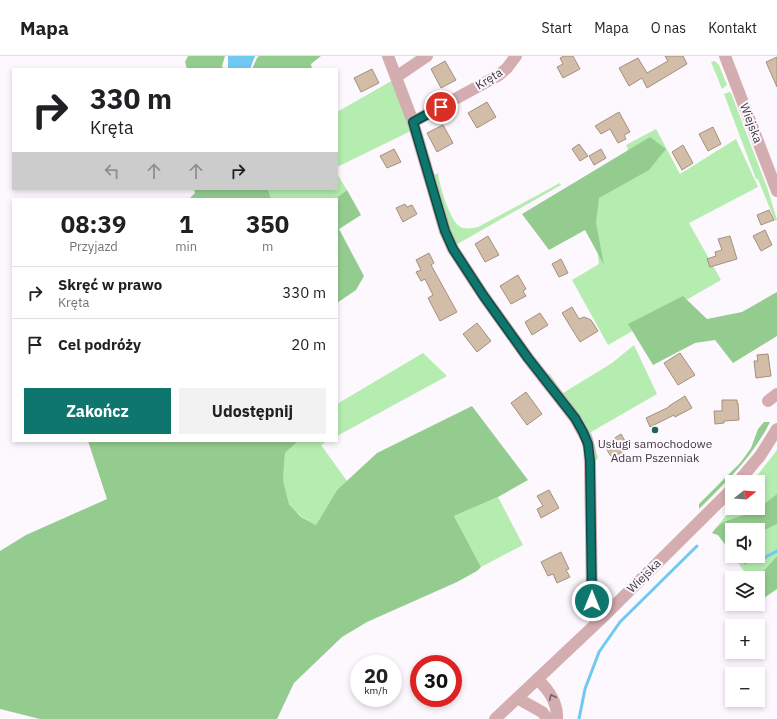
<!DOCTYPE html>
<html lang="pl">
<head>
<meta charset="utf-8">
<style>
	:root { --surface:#fff; --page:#f2f2f2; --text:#202124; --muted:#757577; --line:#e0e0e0; --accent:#0f766e }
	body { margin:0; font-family:"IBM Plex Sans",sans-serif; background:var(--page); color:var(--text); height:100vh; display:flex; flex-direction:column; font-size:15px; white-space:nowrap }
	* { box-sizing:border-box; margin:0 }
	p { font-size:13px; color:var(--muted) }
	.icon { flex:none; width:22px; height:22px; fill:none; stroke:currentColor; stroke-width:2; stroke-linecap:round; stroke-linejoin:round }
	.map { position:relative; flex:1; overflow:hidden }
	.side { position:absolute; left:12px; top:142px; width:326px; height:244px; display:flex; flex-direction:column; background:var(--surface); border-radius:0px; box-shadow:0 2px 6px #0003 }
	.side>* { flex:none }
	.guide { position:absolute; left:12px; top:12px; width:326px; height:122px; border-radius:0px; box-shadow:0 2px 6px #0003; background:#fff; color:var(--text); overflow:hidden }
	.needle { width:26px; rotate:73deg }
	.buttons { position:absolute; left:725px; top:419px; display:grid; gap:8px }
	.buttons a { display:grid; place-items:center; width:40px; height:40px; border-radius:0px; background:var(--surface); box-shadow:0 2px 6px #0003; font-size:20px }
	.speed { position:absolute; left:350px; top:599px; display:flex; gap:8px; font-size:20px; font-weight:700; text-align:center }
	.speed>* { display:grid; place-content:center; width:52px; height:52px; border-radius:50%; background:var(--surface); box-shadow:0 2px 6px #0003; line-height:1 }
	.speed small { font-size:10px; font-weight:400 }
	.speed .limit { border:6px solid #d22; background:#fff; color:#111 }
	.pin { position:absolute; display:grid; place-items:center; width:34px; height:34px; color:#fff; margin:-17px; border:2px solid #fff; border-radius:50%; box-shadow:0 1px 4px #0007 }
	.me { position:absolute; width:44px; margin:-22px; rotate:0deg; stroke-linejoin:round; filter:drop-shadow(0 0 3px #0008) }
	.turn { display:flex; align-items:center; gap:14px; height:84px; padding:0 12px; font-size:18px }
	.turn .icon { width:52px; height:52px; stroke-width:2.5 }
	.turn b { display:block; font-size:28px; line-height:34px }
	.lanes { display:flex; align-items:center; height:38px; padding:0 12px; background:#0003; justify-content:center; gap:20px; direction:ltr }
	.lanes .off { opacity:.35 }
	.eta { display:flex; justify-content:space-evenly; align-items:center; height:68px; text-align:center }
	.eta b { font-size:24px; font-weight:800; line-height:28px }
	.cta { display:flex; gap:8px; margin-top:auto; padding:8px 12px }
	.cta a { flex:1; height:46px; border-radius:0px; background:var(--accent); color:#fff; font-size:16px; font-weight:800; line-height:46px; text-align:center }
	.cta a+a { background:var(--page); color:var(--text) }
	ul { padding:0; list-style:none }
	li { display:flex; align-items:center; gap:12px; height:52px; padding:0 12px; border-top:1px solid var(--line) }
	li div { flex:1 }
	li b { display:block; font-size:15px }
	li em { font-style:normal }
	header { display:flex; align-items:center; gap:24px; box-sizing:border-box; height:56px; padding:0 20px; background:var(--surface); border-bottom:1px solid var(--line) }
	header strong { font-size:19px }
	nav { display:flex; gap:22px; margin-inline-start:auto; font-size:14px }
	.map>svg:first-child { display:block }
	.green { fill:#b5ecb0 }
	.forest { fill:#94cc8f }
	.water { fill:#70c9f0 }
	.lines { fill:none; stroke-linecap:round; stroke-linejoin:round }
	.stream { stroke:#70c9f0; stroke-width:3 }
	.building { fill:#d2bda9; stroke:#a5907d }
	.minor { stroke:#d4adb0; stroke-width:12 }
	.oneway { stroke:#736168 }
	.route-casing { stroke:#0a4d48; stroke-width:10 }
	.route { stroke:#0f766e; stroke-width:7 }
	.poi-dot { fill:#1f6455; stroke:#fcf8fd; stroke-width:1.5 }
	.labels { text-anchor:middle; stroke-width:4; stroke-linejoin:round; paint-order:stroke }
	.street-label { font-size:12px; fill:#3f3842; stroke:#fcf8fd }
	.poi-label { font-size:12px; fill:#3f3842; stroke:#fcf8fd }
</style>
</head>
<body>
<header>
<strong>Mapa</strong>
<nav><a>Start</a><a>Mapa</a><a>O nas</a><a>Kontakt</a></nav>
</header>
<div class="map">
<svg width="777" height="663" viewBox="0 0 777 663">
	<rect width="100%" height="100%" fill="#fcf8fd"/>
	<path class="green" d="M 715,5 L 719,9 L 727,29 L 722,33 L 711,6 Z
		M 393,24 L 413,74 L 337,111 L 337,56 Z
		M 729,36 L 731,37 L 768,134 L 777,164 L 775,165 L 758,123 L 756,123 L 724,38 Z
		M 656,73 L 680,118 L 736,83 L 758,131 L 689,167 L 721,224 L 608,289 L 572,224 L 599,208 L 595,173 L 594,141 L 637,114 L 626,89 Z
		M 438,117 C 439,128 450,164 459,170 C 464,174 472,172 478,171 L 560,127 L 561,129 L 454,190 L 433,120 Z
		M 337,118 L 347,134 L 335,143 L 271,143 L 268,133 L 337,133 Z
		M 634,289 L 657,338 L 591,376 L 598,402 L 594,407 L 549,321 L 549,317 L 563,337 L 612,307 Z
		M 423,297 L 447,320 L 337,380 L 337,348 Z
		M 298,385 L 327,385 L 321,389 L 347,425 L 337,434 L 316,469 L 302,461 L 289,448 L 283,424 L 285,397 Z
		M 777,394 L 777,500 L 757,522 L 749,522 L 733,500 L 758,500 L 758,474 L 732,474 L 732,498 L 718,479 L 712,477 L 732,452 L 758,452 L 758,426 L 752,426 Z
		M 498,441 L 523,489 L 481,511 L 454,460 Z"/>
	<path class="forest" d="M 188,0 L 225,0 L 222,10 L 223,13 L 187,13 L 185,6 Z
		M 259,0 L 321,0 L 311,8 L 312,13 L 252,13 L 257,2 Z
		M 650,81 L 666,93 L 649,114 L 599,142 L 596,167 L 604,209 L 585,174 L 549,194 L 522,158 Z
		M 194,133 L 268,133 L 271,143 L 189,143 L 195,137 Z
		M 347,134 L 361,159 L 339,173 L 364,220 L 356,234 L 337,247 L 337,143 L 335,143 Z
		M 777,236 L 777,280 L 733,307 L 715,284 L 695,287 L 653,309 L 628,268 L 683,240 L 707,263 L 742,256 Z
		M 472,350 L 528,424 L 498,441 L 454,460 L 481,511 L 477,515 L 457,526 L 367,566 L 342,581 L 294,627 L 277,663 L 40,663 L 0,653 L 0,495 L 26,479 L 107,443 L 88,385 L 298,385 L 285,397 L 283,424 L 289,448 L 301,461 L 316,469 L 337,434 L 377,397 Z
		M 764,366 L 770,366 C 752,402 727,425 699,453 L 699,448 L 741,406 L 751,392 L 758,373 Z
		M 777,438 L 777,468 L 758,477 L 758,474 L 732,474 L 732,495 L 731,496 L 718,479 L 712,477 C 723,462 734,464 749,457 C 759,453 768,445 777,438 Z
		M 777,500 L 777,533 L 764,542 L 758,534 L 758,522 L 757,522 Z"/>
	<path class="water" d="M 228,0 L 255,0 L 250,13 L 228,13 Z"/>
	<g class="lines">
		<path class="stream" d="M 745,507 L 754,503 L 760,504 L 777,495
			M 579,663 L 585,633 L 599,596 L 620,566 L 697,490"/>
	</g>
	<path class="building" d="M 564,0 L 573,0 L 580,13 L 563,22 L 557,11 L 563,8 L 560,2 Z
		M 665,0 L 683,0 L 687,8 L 647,32 L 642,22 L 629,30 L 619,12 L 638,2 L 647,17 L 668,5 Z
		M 777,1 L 777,31 L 766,6 Z
		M 445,5 L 456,24 L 441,32 L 431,13 Z
		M 372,13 L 379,27 L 361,36 L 354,22 Z
		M 487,46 L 496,61 L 477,72 L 468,57 Z
		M 619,56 L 630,76 L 624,79 L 626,83 L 618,87 L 610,73 L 601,78 L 595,70 Z
		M 443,69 L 453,87 L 437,96 L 427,77 Z
		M 713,71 L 721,88 L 708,95 L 699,78 Z
		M 579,88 L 588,100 L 580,105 L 572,93 Z
		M 683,89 L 693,107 L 682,114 L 672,96 Z
		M 394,93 L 401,106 L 387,112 L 380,100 Z
		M 601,93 L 606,102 L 594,109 L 589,100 Z
		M 405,148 L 407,151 L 412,149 L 417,158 L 403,166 L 396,152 Z
		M 769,154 L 774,164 L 761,169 L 757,159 Z
		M 765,174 L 772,189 L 761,195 L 753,180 Z
		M 488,180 L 499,199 L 485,206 L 475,188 Z
		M 730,180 L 737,203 L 710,211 L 707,203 L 716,200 L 715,196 L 722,194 L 718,183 Z
		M 429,197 L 434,207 L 431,209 L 457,256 L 440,265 L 428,242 L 433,239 L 425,223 L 421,225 L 416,216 L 421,214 L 416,204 Z
		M 561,203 L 568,217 L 559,221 L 552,208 Z
		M 518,219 L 526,233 L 523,235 L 526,240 L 511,248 L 500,230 Z
		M 572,251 L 579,263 L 584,261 L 591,264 L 598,275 L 580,286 L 562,257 Z
		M 540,257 L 548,269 L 532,279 L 525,266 Z
		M 477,267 L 491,285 L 477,296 L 463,278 Z
		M 680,297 L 695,319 L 678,329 L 664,307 Z
		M 768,298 L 771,320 L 756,322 L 754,305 L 758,305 L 757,299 Z
		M 526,336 L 542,358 L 527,369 L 511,347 Z
		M 685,340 L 692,352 L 675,361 L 674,359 L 650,371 L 646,362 L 669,351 L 669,350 Z
		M 722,344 L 737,344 L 737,347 L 738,347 L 739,364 L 724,365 L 724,367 L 715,368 L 714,355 L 722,355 Z
		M 621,378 L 629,392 L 612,402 L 604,389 Z
		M 549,434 L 559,452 L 541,462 L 537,453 L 543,450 L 537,440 Z
		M 561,496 L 569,513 L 566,514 L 570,521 L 557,527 L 553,518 L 548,520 L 541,506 Z"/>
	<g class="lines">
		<path class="minor" d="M 388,0 L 413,66
			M 516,0 L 507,12 L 499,19 L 413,66 L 445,175 L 453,193 L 483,239 L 528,302 L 575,362 L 587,384 L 589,392 L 590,405 L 592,545 L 594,554 L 601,563
			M 725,0 L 777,135
			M 396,21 L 427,0
			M 768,345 L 777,338
			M 738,426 L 760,400 L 777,373
			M 537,623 C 549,634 558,647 557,663
			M 517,642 L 542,656 L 548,663
			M 495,663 L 601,563 L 732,433"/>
	</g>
	<defs><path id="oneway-chevron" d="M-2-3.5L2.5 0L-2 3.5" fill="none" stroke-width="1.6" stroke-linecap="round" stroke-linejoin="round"/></defs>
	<use class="oneway" href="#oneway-chevron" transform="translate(552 641) rotate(-115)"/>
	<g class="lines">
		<g class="route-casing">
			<path id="route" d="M 441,51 L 413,66 L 445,175 L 453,193 L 483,239 L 528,302 L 575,362 L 583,376 L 588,388 L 590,405 L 592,545"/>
		</g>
		<use href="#route" class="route"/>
	</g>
	<circle class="poi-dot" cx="655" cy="374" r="4"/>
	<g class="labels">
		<g class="street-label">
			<text transform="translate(489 23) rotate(-32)" y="4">Kręta</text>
			<text transform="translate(751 67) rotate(69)" y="4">Wiejska</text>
			<text transform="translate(644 520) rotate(-45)" y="4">Wiejska</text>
		</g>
		<g class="poi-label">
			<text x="655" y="392">Usługi samochodowe<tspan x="655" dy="14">Adam Pszenniak</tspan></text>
		</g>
	</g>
</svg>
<div class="buttons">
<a><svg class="needle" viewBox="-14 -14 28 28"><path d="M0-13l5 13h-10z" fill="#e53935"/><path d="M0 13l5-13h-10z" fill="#757577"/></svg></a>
<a><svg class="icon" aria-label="sound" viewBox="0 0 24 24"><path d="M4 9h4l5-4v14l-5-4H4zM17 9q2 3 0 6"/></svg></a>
<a><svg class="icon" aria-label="layers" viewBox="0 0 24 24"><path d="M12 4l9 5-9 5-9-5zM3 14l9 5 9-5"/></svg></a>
<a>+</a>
<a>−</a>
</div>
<div class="speed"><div>20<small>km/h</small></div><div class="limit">30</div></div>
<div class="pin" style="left:441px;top:51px;background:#d93025"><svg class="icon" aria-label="arrive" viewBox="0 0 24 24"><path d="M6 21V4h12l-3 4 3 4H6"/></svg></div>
<svg class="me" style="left:592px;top:545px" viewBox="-20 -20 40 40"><circle r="17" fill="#0f766e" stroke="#fff" stroke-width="3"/><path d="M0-11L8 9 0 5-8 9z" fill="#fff"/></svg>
<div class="guide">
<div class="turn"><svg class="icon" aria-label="right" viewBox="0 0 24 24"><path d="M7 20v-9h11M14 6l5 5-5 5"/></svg><div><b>330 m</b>Kręta</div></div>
<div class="lanes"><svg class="icon off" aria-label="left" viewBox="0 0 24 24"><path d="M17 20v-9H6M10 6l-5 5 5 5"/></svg><svg class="icon off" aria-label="ahead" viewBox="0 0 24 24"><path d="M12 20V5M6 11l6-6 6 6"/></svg><svg class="icon off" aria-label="ahead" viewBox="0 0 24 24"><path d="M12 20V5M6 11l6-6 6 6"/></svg><svg class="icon" aria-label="right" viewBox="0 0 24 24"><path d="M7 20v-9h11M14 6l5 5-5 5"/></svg></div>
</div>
<section class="side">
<div class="eta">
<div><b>08:39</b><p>Przyjazd</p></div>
<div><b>1</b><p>min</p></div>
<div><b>350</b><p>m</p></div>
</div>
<ul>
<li><svg class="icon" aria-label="right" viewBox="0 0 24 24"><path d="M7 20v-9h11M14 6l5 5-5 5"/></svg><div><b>Skręć w prawo</b><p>Kręta</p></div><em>330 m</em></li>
<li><svg class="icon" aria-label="arrive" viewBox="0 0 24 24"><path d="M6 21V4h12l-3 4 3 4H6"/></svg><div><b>Cel podróży</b></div><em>20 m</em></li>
</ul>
<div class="cta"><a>Zakończ</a><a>Udostępnij</a></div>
</section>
</div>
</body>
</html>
